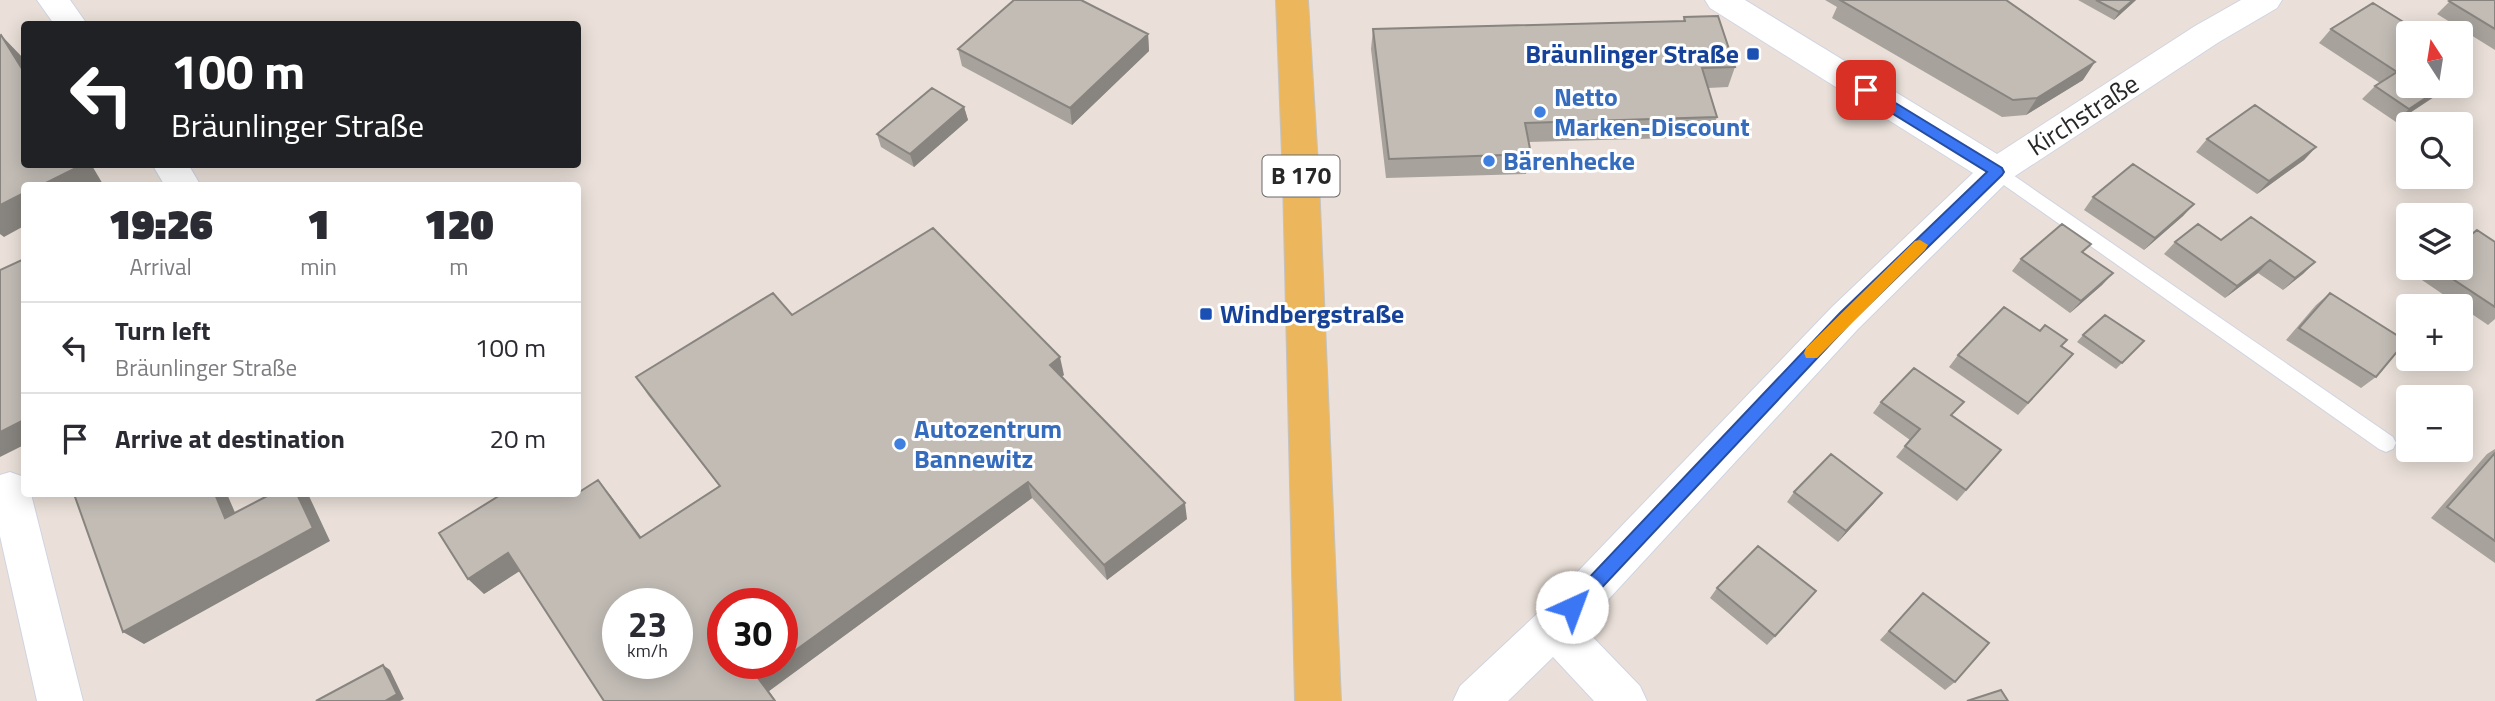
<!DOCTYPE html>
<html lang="en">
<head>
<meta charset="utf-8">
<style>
	:root { --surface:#fff; --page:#f7f7f7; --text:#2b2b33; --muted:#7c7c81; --line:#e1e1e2 }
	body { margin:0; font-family:"Titillium Web",sans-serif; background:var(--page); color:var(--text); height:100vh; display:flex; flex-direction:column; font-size:26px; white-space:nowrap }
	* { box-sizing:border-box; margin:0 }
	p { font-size:23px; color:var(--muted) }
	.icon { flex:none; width:38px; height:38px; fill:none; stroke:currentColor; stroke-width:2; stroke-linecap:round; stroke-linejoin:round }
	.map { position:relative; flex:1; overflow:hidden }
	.side { position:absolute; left:21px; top:182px; width:560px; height:315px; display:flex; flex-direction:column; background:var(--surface); border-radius:7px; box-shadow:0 4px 18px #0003 }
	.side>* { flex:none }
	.banner { position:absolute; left:21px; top:21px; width:560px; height:147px; border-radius:7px; box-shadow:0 4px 18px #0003; background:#202124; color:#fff; overflow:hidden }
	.needle { width:46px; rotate:348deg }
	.controls { position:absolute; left:2396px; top:21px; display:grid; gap:14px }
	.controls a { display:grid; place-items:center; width:77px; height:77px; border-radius:7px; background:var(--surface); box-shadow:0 4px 18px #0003; font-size:35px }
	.speed { position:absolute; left:602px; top:588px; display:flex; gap:14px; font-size:35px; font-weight:700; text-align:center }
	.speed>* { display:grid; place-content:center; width:91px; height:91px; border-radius:50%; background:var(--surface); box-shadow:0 4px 18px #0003; line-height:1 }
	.speed small { font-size:18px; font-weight:400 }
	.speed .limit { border:10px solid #d22; background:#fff; color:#111 }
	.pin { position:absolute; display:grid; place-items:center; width:60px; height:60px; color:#fff; margin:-30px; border-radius:14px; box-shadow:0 4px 10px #0006 }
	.me { position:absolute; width:77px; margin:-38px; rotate:43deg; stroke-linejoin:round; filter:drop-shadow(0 0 5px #0008) }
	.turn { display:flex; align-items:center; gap:24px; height:147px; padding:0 35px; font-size:32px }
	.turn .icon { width:91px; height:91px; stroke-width:2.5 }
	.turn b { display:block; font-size:49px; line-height:60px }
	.eta { display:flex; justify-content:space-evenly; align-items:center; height:119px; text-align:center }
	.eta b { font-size:42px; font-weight:800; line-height:49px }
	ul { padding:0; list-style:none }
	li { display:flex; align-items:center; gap:21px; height:91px; padding:0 35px; border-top:2px solid var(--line) }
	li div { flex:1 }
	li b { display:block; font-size:26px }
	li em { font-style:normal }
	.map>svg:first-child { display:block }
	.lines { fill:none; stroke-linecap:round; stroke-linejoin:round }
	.lane-casing { stroke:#cfd4e1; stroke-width:2 }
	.street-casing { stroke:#cfd4e1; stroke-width:2 }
	.primary-casing { stroke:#c3c3c3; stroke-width:2 }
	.lane { fill:#fff; fill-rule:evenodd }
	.street { fill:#fff; fill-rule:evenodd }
	.primary { fill:#ecb75c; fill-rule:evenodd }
	.wall { fill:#a7a29c }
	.shaded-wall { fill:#88847f }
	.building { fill:#c2bcb5; stroke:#88847f; stroke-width:2; fill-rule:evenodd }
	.route { fill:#3b77f5; stroke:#264d9f; stroke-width:2 }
	.slow { fill:#f59e0b }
	.transit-dot { fill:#1a4fb4; stroke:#fff; stroke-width:2.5 }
	.shop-dot { fill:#3f7fe0; stroke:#fff; stroke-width:2.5 }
	.labels { text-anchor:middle; stroke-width:6; stroke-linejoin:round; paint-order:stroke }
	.shield { fill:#fff; stroke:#686868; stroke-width:2 }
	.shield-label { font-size:24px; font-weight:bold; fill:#282828 }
	.transit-label { font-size:26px; font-weight:bold; fill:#164399; stroke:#fff; text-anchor:end }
	.shop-label { font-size:26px; font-weight:bold; fill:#366cbe; stroke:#fff; text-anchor:start }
	.street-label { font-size:26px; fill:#282828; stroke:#fff }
</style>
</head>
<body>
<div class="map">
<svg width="2495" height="701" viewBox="0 0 2495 701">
	<rect width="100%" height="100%" fill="#eae0d9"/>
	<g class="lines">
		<g class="lane-casing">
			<path id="lane" d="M 1997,164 L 2393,437 L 2396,443 L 2393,449 L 2386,452 L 2379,449 L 1991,176 L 1988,171 L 1991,166 Z"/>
		</g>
		<g class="street-casing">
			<path id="street" d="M 37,0 L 70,0 L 87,24 L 54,24 Z
				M 1705,0 L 1745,0 L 1997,154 L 2195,26 L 2241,0 L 2282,0 L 2277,8 L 2219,42 L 2009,180 L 1858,329 L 1583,627 L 1640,686 L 1647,701 L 1594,701 L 1553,657 L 1508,701 L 1453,701 L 1460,686 L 1539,612 L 1832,307 L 1973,173 L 1710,8 Z
				M 152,164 L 188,164 L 201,186 L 165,186 Z
				M 10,472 L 24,477 L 24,494 L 31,494 L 83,701 L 37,701 L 0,536 L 0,475 Z"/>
		</g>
		<g class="primary-casing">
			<path id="primary" d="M 1276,0 L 1308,0 L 1319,181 L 1341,701 L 1295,701 L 1283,181 Z"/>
		</g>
		<use href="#lane" class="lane"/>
		<use href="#street" class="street"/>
		<use href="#primary" class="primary"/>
	</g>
	<path class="wall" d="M 1825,0 L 2006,0 L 2083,80 L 2026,115 L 2002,117 L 1832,18 L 1837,7 Z
		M 2078,0 L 2136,0 L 2114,20 Z
		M 2451,0 L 2495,0 L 2495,50 L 2437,14 Z
		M 1684,17 L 1735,67 L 1728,87 L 1708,88 L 1717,117 L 1709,137 L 1528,142 L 1531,154 L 1526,174 L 1386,178 L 1371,49 L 1373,29 L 1683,21 Z
		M 2331,29 L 2448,88 L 2396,122 L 2362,99 L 2375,86 L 2380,83 L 2319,43 Z
		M 1148,34 L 1149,51 L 1072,125 L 962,66 L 958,49 Z
		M 964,107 L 968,120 L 914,167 L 881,147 L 877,134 Z
		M 2207,139 L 2316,147 L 2304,160 L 2257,194 L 2196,152 Z
		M 2093,197 L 2194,204 L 2183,216 L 2144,250 L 2084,210 Z
		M 2221,240 L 2315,262 L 2283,290 L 2258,273 L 2225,298 L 2164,254 L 2175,242 Z
		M 2462,242 L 2495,242 L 2495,319 L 2488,325 L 2419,278 L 2425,273 L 2417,268 L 2460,268 Z
		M 2084,253 L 2113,273 L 2102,285 L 2070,313 L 2012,271 L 2021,259 Z
		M 2330,293 L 2376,377 L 2361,388 L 2286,340 L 2316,305 Z
		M 792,315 L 1064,375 L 1062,376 L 1187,519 L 1107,580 L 1032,498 L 769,691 L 519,571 L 484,594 L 575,495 L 598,480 L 641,537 L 719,486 L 648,395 L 636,377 Z
		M 2083,335 L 2144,341 L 2116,369 L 2077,342 Z
		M 2062,346 L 2073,354 L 2018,415 L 1949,367 L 1958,355 Z
		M 1881,402 L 1952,416 L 2001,450 L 1957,501 L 1896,457 L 1910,440 L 1873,413 Z
		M 2495,449 L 2495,563 L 2431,518 L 2487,454 Z
		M 1794,492 L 1874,503 L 1838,542 L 1787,502 Z
		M 1717,588 L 1808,601 L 1767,645 L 1710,598 Z
		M 1923,593 L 1955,682 L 1945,690 L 1880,640 Z"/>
	<path class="shaded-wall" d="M 2133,0 L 2136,0 L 2114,20 L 2119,12 Z
		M 1148,34 L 1149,51 L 1072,125 L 1070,108 Z
		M 1,35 L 24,59 L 24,72 Z
		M 2095,62 L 2083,80 L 2026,115 L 2037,98 Z
		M 2444,86 L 2450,86 L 2396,122 L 2409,109 Z
		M 964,107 L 968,120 L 914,167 L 910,154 Z
		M 2316,147 L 2304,160 L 2257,194 L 2269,181 Z
		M 82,164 L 91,164 L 104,186 L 40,186 Z
		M 24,193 L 24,226 L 4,237 L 0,234 L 0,205 Z
		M 2194,204 L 2183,216 L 2144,250 L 2155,238 Z
		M 2270,260 L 2258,273 L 2225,298 L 2237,286 Z
		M 2315,262 L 2303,274 L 2283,290 L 2295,278 Z
		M 2113,273 L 2102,285 L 2070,313 L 2081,301 Z
		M 1060,357 L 1064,375 L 1054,382 L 1050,365 Z
		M 24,420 L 24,445 L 0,457 L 0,432 Z
		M 598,480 L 611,496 L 653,553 L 640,538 Z
		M 1028,482 L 1032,498 L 769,691 L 776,701 L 775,701 L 758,678 L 778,663 L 782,663 L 782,660 Z
		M 1882,493 L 1874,503 L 1838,542 L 1846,531 Z
		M 215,494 L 227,494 L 243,531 L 225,518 Z
		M 297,494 L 305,494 L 309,496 L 330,541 L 144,644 L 123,632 Z
		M 1185,503 L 1187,519 L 1107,580 L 1104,565 Z
		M 508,553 L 523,569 L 484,594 L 468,579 Z
		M 383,665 L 390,670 L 404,699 L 400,701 L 385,701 Z"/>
	<path class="building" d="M 1014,0 L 1081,0 L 1148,34 L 1070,108 L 958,49 Z
		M 1840,0 L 2006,0 L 2095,62 L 2037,98 L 2013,100 Z
		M 2096,0 L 2133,0 L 2119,12 Z
		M 2451,0 L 2495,0 L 2495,29 L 2449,1 Z
		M 2373,3 L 2421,33 L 2408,33 L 2408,86 L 2444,86 L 2409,109 L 2375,86 L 2397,72 L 2331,29 Z
		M 1718,16 L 1735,67 L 1702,68 L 1717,117 L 1525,123 L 1531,154 L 1389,159 L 1373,29 L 1685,21 L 1684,17 Z
		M 1,35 L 24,72 L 24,164 L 82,165 L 40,186 L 24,186 L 24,193 L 0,205 L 0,36 Z
		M 932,88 L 964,107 L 910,154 L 877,134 Z
		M 2255,105 L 2316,147 L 2269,181 L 2207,139 Z
		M 2133,164 L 2194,204 L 2155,238 L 2093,197 Z
		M 2251,217 L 2315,262 L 2295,278 L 2270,260 L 2237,286 L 2175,242 L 2198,224 L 2221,240 Z
		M 2062,224 L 2091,244 L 2082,252 L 2113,273 L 2081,301 L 2021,259 Z
		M 933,228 L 1060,357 L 1050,365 L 1185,503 L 1104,565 L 1028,482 L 782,660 L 782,604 L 723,604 L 723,663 L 778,663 L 758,678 L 775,701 L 604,701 L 508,553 L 468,579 L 439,533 L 502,494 L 571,494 L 573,496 L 598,480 L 640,538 L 720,486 L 636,377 L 773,293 L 792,315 ZM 618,604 L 677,604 L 677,663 L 618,663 Z
		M 2477,230 L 2495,242 L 2495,307 L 2436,268 L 2460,268 L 2460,241 L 2462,242 Z
		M 24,259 L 24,420 L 0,432 L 0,270 Z
		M 2330,293 L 2406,341 L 2376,377 L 2299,328 Z
		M 2004,307 L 2040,331 L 2045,325 L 2067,340 L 2061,346 L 2073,354 L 2028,403 L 1958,355 Z
		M 2105,315 L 2144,341 L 2122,363 L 2083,335 Z
		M 1914,368 L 1964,402 L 1951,415 L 2001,450 L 1966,490 L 1905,446 L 1920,429 L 1881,402 Z
		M 2495,453 L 2495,541 L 2447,507 Z
		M 1831,454 L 1882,493 L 1846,531 L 1794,492 Z
		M 74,494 L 215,494 L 225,518 L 271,494 L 297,494 L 313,528 L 123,632 Z
		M 1758,546 L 1816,591 L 1775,636 L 1717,588 Z
		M 1923,593 L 1989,643 L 1955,682 L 1889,631 Z
		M 383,665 L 397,694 L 385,701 L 316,701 Z
		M 2001,690 L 2008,701 L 1967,701 Z"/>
	<path class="route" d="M 1866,85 L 2002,168 L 2004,172 L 2002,175 L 1851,322 L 1578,613 L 1572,616 L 1566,613 L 1563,607 L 1566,602 L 1840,313 L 1987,172 L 1861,94 L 1859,90 Z"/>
	<path class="slow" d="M 1920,240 L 1928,245 L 1925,250 L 1817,358 L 1806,358 L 1804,353 L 1806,348 L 1915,241 Z"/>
	<g class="transit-dot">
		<rect x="1746" y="47" width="14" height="14" rx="3.5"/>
		<rect x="1199" y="307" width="14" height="14" rx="3.5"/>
	</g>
	<g class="shop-dot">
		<circle cx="1540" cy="112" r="7"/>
		<circle cx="1489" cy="161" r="7"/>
		<circle cx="900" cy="444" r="7"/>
	</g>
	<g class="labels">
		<rect class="shield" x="1262.5" y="155.5" width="77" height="41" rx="5"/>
		<g class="shield-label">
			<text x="1301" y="184">B 170</text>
		</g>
		<g class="transit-label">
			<text x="1739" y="63">Bräunlinger Straße</text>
			<text x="1220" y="323" text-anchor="start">Windbergstraße</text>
		</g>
		<g class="shop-label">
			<text x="1554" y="106">Netto<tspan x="1554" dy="30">Marken-Discount</tspan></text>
			<text x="1503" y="170">Bärenhecke</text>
			<text x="914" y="438">Autozentrum<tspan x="914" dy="30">Bannewitz</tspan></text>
		</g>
		<g class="street-label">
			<text transform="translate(2083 115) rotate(-33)" y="9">Kirchstraße</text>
		</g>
	</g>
</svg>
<div class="controls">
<a><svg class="needle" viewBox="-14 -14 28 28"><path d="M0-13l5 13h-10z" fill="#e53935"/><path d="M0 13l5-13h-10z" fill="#7c7c81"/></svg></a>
<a><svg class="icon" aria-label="search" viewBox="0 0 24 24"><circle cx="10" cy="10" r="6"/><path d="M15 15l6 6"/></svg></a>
<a><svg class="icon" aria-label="layers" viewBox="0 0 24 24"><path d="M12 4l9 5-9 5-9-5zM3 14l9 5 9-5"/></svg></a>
<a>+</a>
<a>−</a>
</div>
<div class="speed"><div>23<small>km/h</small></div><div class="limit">30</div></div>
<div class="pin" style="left:1866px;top:90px;background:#d93025"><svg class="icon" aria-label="arrive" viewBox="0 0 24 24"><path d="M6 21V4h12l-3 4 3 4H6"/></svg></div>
<svg class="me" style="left:1572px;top:607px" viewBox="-20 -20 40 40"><circle r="19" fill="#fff"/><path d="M0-13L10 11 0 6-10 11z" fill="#3b77f5"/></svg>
<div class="banner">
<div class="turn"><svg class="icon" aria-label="left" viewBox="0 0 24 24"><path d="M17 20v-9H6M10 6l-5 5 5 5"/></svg><div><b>100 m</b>Bräunlinger Straße</div></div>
</div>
<section class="side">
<div class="eta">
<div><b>19:26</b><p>Arrival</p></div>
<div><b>1</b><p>min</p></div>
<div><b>120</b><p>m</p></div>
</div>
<ul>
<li><svg class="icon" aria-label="left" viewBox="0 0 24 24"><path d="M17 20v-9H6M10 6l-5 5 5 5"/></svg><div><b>Turn left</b><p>Bräunlinger Straße</p></div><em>100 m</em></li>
<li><svg class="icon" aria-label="arrive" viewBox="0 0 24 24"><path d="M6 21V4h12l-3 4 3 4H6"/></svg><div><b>Arrive at destination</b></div><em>20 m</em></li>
</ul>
</section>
</div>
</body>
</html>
